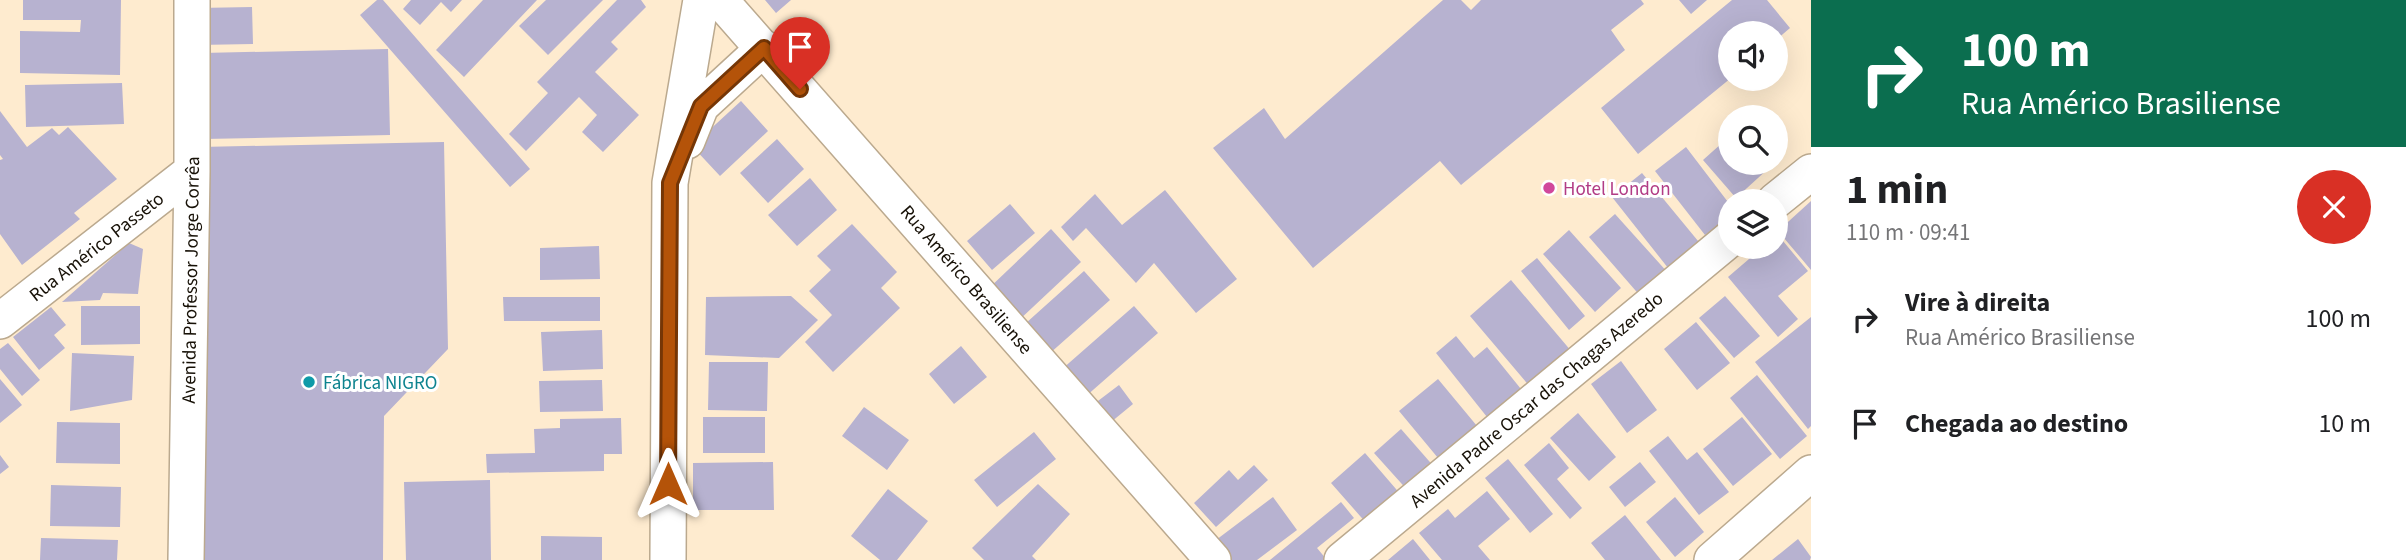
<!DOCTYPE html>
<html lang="pt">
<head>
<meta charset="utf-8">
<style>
	:root { --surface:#fff; --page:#f2f2f2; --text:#202124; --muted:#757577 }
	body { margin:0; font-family:"Source Sans 3",sans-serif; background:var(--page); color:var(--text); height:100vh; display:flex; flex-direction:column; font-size:26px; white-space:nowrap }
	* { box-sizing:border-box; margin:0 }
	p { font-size:23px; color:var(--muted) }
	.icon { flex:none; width:38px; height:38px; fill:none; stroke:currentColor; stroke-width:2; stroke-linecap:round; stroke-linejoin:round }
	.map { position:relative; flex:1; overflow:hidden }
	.panel { display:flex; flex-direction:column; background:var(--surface); width:595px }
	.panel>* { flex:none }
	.top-card { background:#0b6e4f; color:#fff; overflow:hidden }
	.tools { position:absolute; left:1718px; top:21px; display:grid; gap:14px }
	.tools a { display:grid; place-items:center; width:70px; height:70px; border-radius:50%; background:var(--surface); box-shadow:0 7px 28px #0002; font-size:35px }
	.pin { position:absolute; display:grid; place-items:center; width:60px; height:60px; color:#fff; margin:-72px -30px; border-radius:50% 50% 50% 0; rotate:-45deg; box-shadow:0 0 7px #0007 }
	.pin .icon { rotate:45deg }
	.me { position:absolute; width:77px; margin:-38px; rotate:0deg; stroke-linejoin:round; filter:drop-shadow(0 0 5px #0008) }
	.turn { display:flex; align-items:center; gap:24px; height:147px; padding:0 35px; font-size:32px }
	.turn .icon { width:91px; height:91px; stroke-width:2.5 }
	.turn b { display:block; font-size:49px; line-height:60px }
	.round { display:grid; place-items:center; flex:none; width:74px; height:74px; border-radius:37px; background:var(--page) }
	.summary { display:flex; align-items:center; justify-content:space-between; height:119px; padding:0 35px }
	h1 { font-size:42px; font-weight:700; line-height:52px }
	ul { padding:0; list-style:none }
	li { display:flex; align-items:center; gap:21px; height:105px; padding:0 35px }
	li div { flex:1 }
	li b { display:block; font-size:26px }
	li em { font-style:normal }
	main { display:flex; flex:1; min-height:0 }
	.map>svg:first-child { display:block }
	.building { fill:#b7b2d0 }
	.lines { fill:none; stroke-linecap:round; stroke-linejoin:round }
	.street-casing { stroke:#bba98e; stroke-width:38 }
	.street { stroke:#fff; stroke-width:35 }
	.route-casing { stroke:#753606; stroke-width:18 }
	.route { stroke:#b45309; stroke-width:12 }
	.hotel-dot { fill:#d1479c; stroke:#fff; stroke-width:2.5 }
	.culture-dot { fill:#0f9aa8; stroke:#fff; stroke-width:2.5 }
	.labels { text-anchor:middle; stroke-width:6; stroke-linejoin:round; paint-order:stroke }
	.hotel-label { font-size:19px; fill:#b23c85; stroke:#fff; text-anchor:start }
	.street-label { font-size:19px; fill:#171107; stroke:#fff }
	.culture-label { font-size:19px; fill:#0d838f; stroke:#fff; text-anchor:start }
</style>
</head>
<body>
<main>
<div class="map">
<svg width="1811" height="560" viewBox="0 0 1811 560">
	<rect width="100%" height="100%" fill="#feebcf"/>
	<path class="building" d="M 23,0 L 121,0 L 120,75 L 20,73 L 20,31 L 80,32 L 81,20 L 23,20 Z
		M 377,0 L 383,0 L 530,169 L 510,187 L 360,15 Z
		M 411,0 L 462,0 L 451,12 L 441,2 L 420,25 L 403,9 Z
		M 483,0 L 537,0 L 464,77 L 436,50 Z
		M 546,0 L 603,0 L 548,55 L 519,26 Z
		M 617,0 L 641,0 L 646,7 L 611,42 L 618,49 L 595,72 L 639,115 L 603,152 L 582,132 L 597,115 L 579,97 L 526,151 L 509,134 L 548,93 L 537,82 Z
		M 765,0 L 791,0 L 776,13 Z
		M 1443,0 L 1461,0 L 1471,10 L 1481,0 L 1641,0 L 1644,4 L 1611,30 L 1625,50 L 1461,185 L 1440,161 L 1313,268 L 1213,148 L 1264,108 L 1285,139 Z
		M 1679,0 L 1707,0 L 1691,14 Z
		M 1732,0 L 1767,0 L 1790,28 L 1776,40 L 1776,33 L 1731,33 L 1731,78 L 1638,154 L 1601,108 Z
		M 252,7 L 253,44 L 198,45 L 198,8 Z
		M 388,49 L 390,135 L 204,139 L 202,53 Z
		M 122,83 L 124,124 L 26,127 L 25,85 Z
		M 741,101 L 768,131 L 720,176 L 692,146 Z
		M 0,111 L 27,147 L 52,128 L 59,135 L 68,127 L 117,179 L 74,213 L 80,219 L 22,265 L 0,234 L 0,160 L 3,159 L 0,155 Z
		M 1731,135 L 1731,163 L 1764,163 L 1769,168 L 1736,198 L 1703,160 Z
		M 777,139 L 804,169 L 768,203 L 740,173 Z
		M 444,142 L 448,349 L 384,416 L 383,560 L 204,560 L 200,147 Z
		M 1686,147 L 1731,206 L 1731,215 L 1705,235 L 1655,171 Z
		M 1642,173 L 1703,247 L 1672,273 L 1612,197 Z
		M 810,178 L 837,210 L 797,246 L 768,215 Z
		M 1165,190 L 1237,279 L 1196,313 L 1154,263 L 1136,283 L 1086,228 L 1073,241 L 1061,227 L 1095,194 L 1122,225 Z
		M 1811,201 L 1811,270 L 1778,231 Z
		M 1010,204 L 1035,233 L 992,270 L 967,241 Z
		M 1615,214 L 1669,274 L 1642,298 L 1589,237 Z
		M 852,224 L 897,272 L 881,288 L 900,308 L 833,372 L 805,342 L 832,315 L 809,291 L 831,270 L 817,256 Z
		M 1051,229 L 1081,262 L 1017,322 L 987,290 Z
		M 1569,230 L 1621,288 L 1595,312 L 1543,254 Z
		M 1778,235 L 1808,271 L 1778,296 L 1798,319 L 1778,337 L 1728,277 L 1763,247 L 1776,247 Z
		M 129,243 L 143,249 L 138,294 L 103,293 L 100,300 L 62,302 Z
		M 599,246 L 600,279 L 540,280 L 540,248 Z
		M 1537,258 L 1585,316 L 1569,330 L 1521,271 Z
		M 1084,271 L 1110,300 L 1040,362 L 1015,333 Z
		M 1511,280 L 1572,352 L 1531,388 L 1470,316 Z
		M 791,296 L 818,320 L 779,358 L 705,355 L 706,297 Z
		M 1725,296 L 1760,336 L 1734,358 L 1699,318 Z
		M 503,297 L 600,297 L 600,321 L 504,321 Z
		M 81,306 L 140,306 L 140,344 L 81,345 Z
		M 1134,306 L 1158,333 L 1077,404 L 1053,377 Z
		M 51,307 L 66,325 L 54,335 L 65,348 L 39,370 L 13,337 Z
		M 1811,317 L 1811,426 L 1808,429 L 1755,362 Z
		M 1696,322 L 1730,363 L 1697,390 L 1664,349 Z
		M 602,330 L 603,369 L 543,371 L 541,332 Z
		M 1456,336 L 1474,358 L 1487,347 L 1525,394 L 1491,422 L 1436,353 Z
		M 8,343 L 40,380 L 22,396 L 0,369 L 0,349 Z
		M 961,346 L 987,377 L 954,404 L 929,374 Z
		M 72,353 L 134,356 L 132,400 L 70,411 Z
		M 1621,361 L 1657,410 L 1627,433 L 1591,384 Z
		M 709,362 L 768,362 L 767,411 L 708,410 Z
		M 1757,375 L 1807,436 L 1780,459 L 1730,398 Z
		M 0,379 L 22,405 L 0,423 Z
		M 1438,379 L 1482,432 L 1443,464 L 1399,411 Z
		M 602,380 L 603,411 L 540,412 L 539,381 Z
		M 1119,385 L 1133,404 L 1105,427 L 1090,407 Z
		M 864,407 L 909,440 L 887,470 L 842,436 Z
		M 1578,413 L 1616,457 L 1589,481 L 1550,438 Z
		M 703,417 L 765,417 L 765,453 L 703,453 Z
		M 1742,417 L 1772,454 L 1733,486 L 1703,449 Z
		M 621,418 L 622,454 L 604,454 L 604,471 L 487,473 L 486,454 L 535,453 L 534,429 L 560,428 L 560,419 Z
		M 57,422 L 120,423 L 120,464 L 56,463 Z
		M 1401,429 L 1436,469 L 1410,493 L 1374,453 Z
		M 1034,432 L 1056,459 L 997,507 L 974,480 Z
		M 1668,436 L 1687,460 L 1697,452 L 1729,492 L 1699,515 L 1649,451 Z
		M 1549,443 L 1569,468 L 1557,479 L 1582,508 L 1570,519 L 1524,465 Z
		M 1365,453 L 1402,496 L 1368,525 L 1331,483 Z
		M 0,455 L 9,467 L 0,474 Z
		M 1508,459 L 1553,514 L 1530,533 L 1485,478 Z
		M 773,462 L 774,510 L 693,510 L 693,463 Z
		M 1640,462 L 1656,482 L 1625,507 L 1609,487 Z
		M 1254,465 L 1268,480 L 1216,527 L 1194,503 L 1229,470 L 1238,480 Z
		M 490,480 L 491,560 L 406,560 L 404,482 Z
		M 1038,484 L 1070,514 L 1032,556 L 1036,560 L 984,560 L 972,548 Z
		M 51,485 L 121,487 L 120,527 L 50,526 Z
		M 888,489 L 928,521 L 897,560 L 880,560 L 851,536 Z
		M 1487,491 L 1510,519 L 1478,546 L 1490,560 L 1442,560 L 1419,533 L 1448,509 L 1455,518 Z
		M 1273,497 L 1297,530 L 1257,560 L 1230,560 L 1216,540 Z
		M 1675,497 L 1704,532 L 1675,557 L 1646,522 Z
		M 1341,502 L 1354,518 L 1317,548 L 1327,560 L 1270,560 Z
		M 1625,515 L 1661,560 L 1605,560 L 1591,543 Z
		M 541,536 L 602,537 L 602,560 L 541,560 Z
		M 41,538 L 118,540 L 117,560 L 40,560 Z
		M 1413,539 L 1430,560 L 1388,560 Z
		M 1798,539 L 1811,557 L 1810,560 L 1772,560 Z"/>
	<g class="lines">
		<g class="street-casing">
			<path id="street" d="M 720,0 L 1213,560
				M 687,141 L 701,106 L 764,48
				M 1775,201 L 1811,172
				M 0,321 L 192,171
				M 186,560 L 192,171 L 192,0
				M 668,560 L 670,183 L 701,0
				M 1342,560 L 1731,238
				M 1712,560 L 1811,473"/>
		</g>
		<use href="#street" class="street"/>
	</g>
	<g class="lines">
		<g class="route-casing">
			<path id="route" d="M 668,484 L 670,183 L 701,106 L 764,48 L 800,89"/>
		</g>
		<use href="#route" class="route"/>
	</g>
	<circle class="hotel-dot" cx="1549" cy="188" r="7"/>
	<circle class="culture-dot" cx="309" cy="382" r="7"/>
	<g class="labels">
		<g class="hotel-label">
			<text x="1563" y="195">Hotel London</text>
		</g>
		<g class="street-label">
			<text transform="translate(96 246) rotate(-38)" y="7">Rua Américo Passeto</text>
			<text transform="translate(967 279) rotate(49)" y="7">Rua Américo Brasiliense</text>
			<text transform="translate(190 280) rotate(-89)" y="7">Avenida Professor Jorge Corrêa</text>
			<text transform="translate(1536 399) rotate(-40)" y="7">Avenida Padre Oscar das Chagas Azeredo</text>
		</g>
		<g class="culture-label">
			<text x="323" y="389">Fábrica NIGRO</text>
		</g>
	</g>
</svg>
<div class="tools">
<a><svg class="icon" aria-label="sound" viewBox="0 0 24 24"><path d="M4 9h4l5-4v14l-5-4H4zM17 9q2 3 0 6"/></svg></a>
<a><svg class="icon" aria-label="search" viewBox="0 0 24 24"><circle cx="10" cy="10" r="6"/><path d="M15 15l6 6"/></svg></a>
<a><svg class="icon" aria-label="layers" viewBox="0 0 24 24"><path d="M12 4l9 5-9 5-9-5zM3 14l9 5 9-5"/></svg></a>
</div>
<div class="pin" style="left:800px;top:89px;background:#d93025"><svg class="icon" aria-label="arrive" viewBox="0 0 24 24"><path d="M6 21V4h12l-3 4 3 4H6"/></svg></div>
<svg class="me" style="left:668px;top:484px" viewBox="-20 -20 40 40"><path d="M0-17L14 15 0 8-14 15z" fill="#b45309" stroke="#fff" stroke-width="4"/></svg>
</div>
<section class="panel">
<div class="top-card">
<div class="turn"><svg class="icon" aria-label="right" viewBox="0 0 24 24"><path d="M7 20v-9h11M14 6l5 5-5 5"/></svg><div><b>100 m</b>Rua Américo Brasiliense</div></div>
</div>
<div class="summary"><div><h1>1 min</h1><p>110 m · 09:41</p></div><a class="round" style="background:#d93025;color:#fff"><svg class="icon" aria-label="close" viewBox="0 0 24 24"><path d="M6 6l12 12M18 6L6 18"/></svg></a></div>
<ul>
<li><svg class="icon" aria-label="right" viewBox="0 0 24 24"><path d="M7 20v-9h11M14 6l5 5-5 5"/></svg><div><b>Vire à direita</b><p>Rua Américo Brasiliense</p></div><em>100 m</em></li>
<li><svg class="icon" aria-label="arrive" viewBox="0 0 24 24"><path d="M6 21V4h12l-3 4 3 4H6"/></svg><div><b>Chegada ao destino</b></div><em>10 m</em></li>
</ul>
</section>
</main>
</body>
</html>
